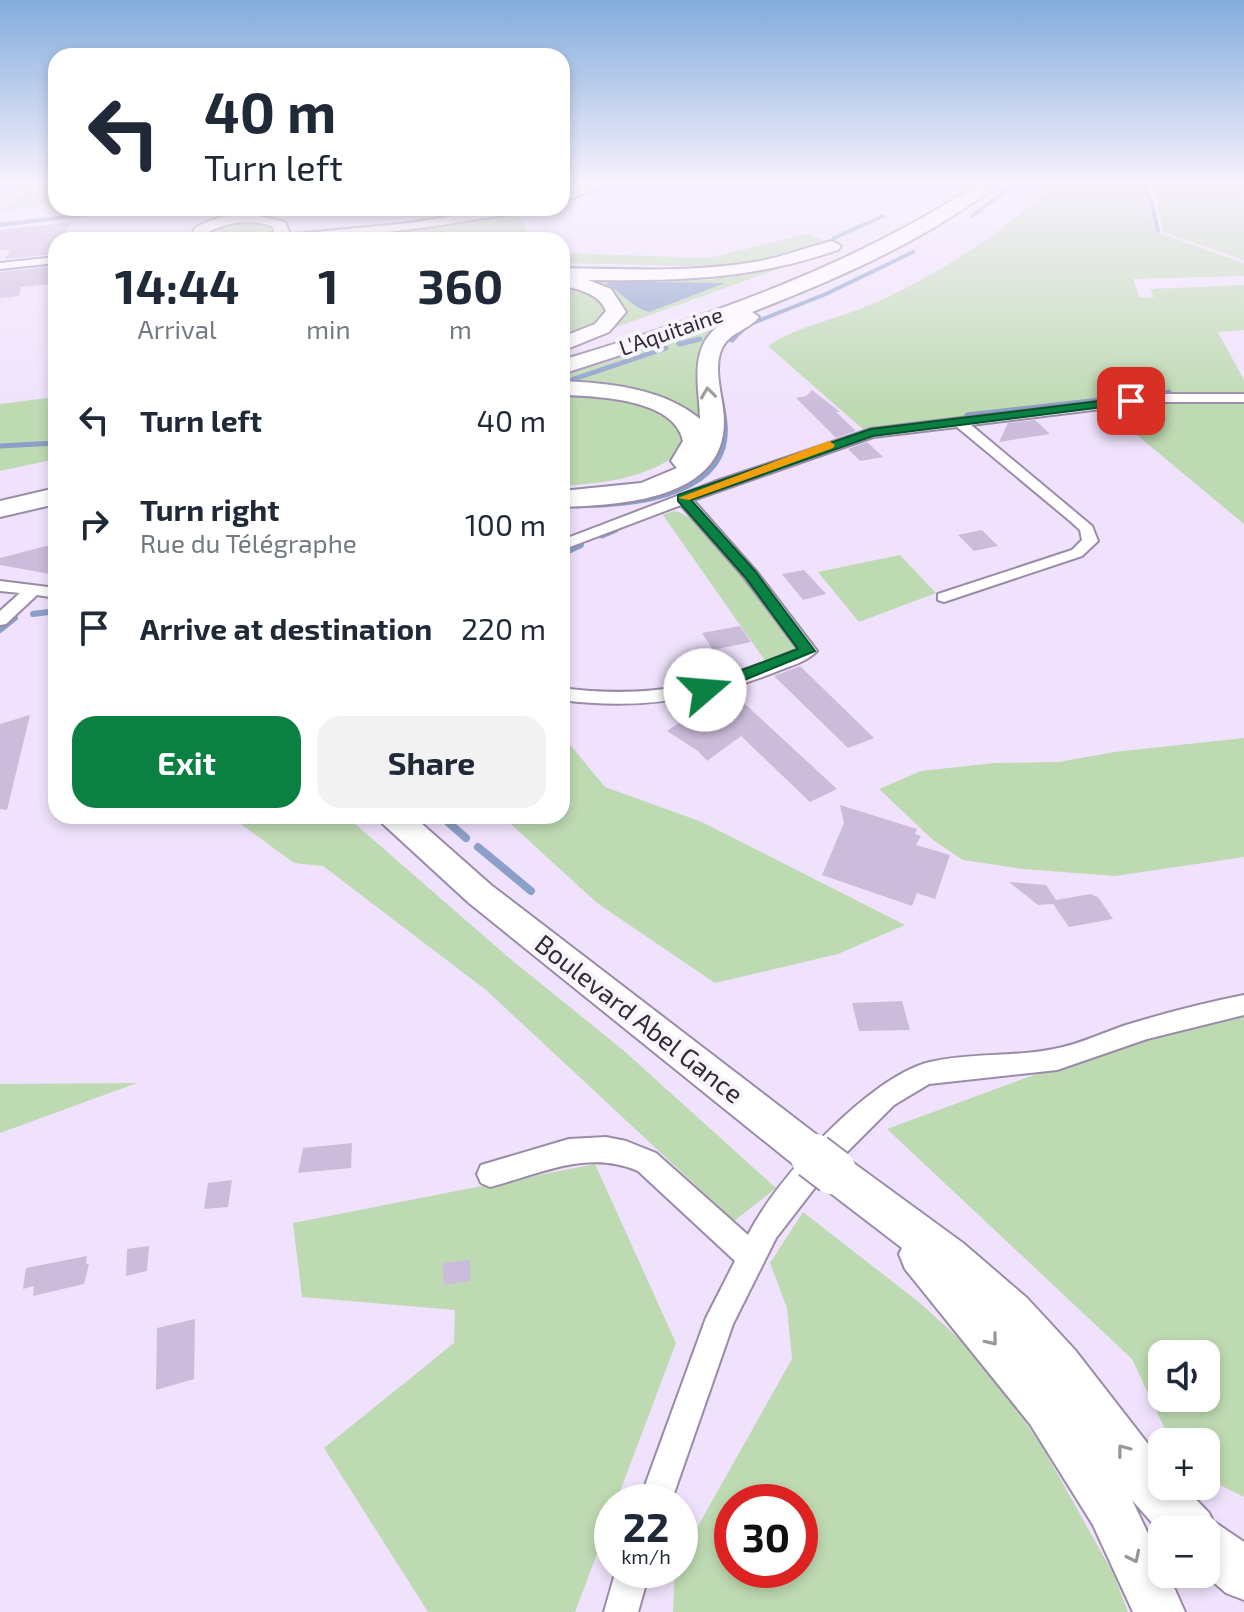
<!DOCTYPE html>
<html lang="en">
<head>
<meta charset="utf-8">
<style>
	:root { --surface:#fff; --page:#f2f2f3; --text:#1f2937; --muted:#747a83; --accent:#0b8043 }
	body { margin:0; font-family:"Exo 2",sans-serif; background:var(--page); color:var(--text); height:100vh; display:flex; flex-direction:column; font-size:30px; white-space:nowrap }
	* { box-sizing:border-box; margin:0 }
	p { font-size:26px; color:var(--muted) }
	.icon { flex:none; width:44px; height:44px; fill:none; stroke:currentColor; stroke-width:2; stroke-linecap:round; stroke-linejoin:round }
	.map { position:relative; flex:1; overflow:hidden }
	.sheet { position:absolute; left:48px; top:232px; width:522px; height:592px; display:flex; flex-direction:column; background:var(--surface); border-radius:24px; box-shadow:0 4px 12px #0003 }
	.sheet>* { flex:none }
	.top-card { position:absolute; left:48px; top:48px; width:522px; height:168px; border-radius:24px; box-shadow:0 4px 12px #0003; background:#fff; color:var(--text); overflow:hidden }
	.buttons { position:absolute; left:1148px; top:1340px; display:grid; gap:16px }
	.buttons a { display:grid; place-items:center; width:72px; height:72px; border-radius:16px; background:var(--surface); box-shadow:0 4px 12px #0003; font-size:40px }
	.speed { position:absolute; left:594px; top:1484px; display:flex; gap:16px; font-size:40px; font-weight:700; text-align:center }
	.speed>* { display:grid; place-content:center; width:104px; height:104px; border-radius:50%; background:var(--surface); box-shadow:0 4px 12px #0003; line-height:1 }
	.speed small { font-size:20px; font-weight:400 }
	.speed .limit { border:12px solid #d22; background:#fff; color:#111 }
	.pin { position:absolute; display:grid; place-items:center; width:68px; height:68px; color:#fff; margin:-34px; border-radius:16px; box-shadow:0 4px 12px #0006 }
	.me { position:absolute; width:88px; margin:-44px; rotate:72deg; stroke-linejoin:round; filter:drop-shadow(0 0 6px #0008) }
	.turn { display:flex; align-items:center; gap:28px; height:168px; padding:0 24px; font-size:36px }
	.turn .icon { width:104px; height:104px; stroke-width:2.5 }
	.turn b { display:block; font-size:56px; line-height:68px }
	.eta { display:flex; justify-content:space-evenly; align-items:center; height:136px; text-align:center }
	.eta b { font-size:48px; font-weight:700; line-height:56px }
	.button { display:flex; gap:16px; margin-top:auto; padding:16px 24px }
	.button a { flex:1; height:92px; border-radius:24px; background:var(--accent); color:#fff; font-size:32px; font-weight:700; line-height:92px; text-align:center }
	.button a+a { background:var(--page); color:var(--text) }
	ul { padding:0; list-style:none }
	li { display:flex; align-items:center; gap:24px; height:104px; padding:0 24px }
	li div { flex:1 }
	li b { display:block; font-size:30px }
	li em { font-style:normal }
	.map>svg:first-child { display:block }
	.green { fill:#bedab2; fill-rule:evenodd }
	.water { fill:#8b9fc9 }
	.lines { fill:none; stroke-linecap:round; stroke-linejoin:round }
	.stream-far3 { stroke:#8b9fc9; stroke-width:4 }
	.stream-far2 { stroke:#8b9fc9; stroke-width:5 }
	.stream-far1 { stroke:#8b9fc9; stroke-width:6 }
	.stream { stroke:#8b9fc9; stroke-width:8 }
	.building { fill:#ccbcdb }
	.street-casing { stroke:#9a8ba8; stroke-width:4 }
	.secondary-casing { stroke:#9a8ba8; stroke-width:4 }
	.primary-casing { stroke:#9a8ba8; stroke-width:4 }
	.highway-casing { stroke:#9a8ba8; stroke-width:4 }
	.street { fill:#fff; fill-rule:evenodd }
	.secondary { fill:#fff; fill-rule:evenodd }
	.primary { fill:#fff; fill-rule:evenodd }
	.highway { fill:#fff; fill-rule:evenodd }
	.primary-bridge-far1-casing { stroke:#9a8ba8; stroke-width:38; stroke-linecap:butt }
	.primary-bridge-casing { stroke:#9a8ba8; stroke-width:49; stroke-linecap:butt }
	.primary-bridge-far1 { stroke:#fff; stroke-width:34 }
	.primary-bridge { stroke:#fff; stroke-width:45 }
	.oneway { stroke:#98959b }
	.route { fill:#0b8043; stroke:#07532c; stroke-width:2 }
	.slow { fill:#f59e0b }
	.labels { text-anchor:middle; stroke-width:8; stroke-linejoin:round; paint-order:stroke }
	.far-street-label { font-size:22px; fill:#322b37; stroke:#f7f4fb }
	.street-label { font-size:26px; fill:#322b37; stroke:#f7f4fb }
</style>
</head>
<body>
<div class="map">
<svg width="1244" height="1612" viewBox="0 0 1244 1612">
	<rect width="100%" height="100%" fill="#f0e2fc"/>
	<path class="green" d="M 43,182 L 56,182 L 56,204 L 0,211 L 12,200 Z
		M 1057,182 L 1140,182 L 1156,232 L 1244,263 L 1244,276 L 1133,279 L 1140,298 L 1154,297 L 1150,289 L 1244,285 L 1244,330 L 1218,332 L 1244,380 L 1244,398 L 1113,400 L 865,431 L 768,346 C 799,325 842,318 877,302 C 942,272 1005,231 1057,182 Z
		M 1152,182 L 1244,182 L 1244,190 L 1237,191 L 1244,200 L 1244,260 L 1164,232 Z
		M 517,213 L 530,236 L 528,240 L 357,240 L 358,235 L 420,229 Z
		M 239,222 L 254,222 L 272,227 L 273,232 L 260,240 L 208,238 L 208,233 L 214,228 Z
		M 807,234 L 825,241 L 735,267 L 562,263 L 562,253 L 709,258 Z
		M 781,268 L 614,328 L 622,317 L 623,306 L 614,295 L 581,276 L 706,280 Z
		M 562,286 L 589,295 L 603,304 L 603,316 L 594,327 L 562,339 Z
		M 715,329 C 688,369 701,379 699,423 C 661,384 613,385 562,383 L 562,376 Z
		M 562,395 C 594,394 638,395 666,415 C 672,419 678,427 683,433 L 680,453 C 643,479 606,483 562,486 Z
		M 56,397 L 56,459 L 0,471 L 0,404 Z
		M 1194,399 L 1244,402 L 1244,524 L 1103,407 Z
		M 674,511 C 709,517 771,615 794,646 L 795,653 L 768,665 L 663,515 Z
		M 900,555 L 936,593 L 859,622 L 818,572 Z
		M 562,735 L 605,787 L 702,822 L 905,925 L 838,954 L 715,983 L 597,903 L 502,816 L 562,816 Z
		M 1244,738 L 1244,857 L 1115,876 L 1023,869 L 963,860 L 933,840 L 879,789 L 921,771 L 995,763 L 1059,762 L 1114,752 Z
		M 230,816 L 346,816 L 508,957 L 623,1050 L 776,1188 L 734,1221 L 486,990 L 323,866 L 294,863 Z
		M 1244,1011 L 1244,1497 L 1206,1478 L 1206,1442 L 1171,1442 L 1132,1359 L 887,1129 L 1159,1029 ZM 1162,1354 L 1206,1354 L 1206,1398 L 1162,1398 Z
		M 137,1083 L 0,1133 L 0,1084 Z
		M 595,1164 L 676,1343 L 616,1502 L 612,1502 L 612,1514 L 575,1612 L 428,1612 L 324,1448 L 454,1343 L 455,1310 L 302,1297 L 293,1223 Z
		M 803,1212 L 920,1303 L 987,1364 L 1043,1448 L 1114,1575 L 1128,1612 L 673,1612 L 675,1570 L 680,1570 L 680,1558 L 792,1359 L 787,1308 L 770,1263 ZM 732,1502 L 800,1502 L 800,1570 L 732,1570 Z"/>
	<path class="water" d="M 610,281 L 725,283 L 649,312 C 632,308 622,292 606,284 Z"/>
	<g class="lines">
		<path class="stream-far3" d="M 1142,182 L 1151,201 L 1158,231
			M 562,202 L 611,184
			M 532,210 L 541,208
			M 972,216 L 1018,182
			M 0,225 L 140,208
			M 834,238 L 883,216
			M 733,339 L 748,325 L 826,294 L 913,252"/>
		<path class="stream-far2" d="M 732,340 L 735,337
			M 679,344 L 700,339
			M 568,381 L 666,348
			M 967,415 L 1169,392
			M 0,446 L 56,443
			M 562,506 C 609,506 706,504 723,448 C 728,432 724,414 721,398
			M 602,536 L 616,530"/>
		<path class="stream-far1" d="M 562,554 L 581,545
			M 33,614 L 56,611
			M 0,630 L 15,618"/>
		<path class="stream" d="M 441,816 L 466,838
			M 478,847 L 531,891"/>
	</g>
	<path class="building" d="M 72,222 L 60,240 L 56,240 L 56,254 L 5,259 L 10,250 L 0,250 L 0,230 Z
		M 56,266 L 54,284 L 21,287 L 19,296 L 0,298 L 0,272 Z
		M 812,390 L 840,412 L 836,412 L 856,431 L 836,438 L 796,398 L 806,396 Z
		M 1035,420 L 1050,434 L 999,442 L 1008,423 Z
		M 867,442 L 883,457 L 860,461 L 848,449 Z
		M 982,530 L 998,546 L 974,551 L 958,535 Z
		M 46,546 L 56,548 L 56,575 L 0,565 L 0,558 Z
		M 804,570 L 826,594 L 803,600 L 782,574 Z
		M 740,626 L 751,642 L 713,650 L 702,633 Z
		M 800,666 L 874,738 L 848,748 L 774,676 Z
		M 733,693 L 837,789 L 810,802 L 741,736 L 707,761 L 698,751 L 667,731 L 697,710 Z
		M 30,715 L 7,810 L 0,809 L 0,724 Z
		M 840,805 L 917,829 L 915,834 L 921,836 L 916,845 L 950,855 L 935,899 L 917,893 L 912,906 L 822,875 L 844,823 Z
		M 1009,882 L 1046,885 L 1056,900 L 1090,894 L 1098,897 L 1113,919 L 1069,927 L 1053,904 L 1038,905 Z
		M 902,1001 L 910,1030 L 859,1031 L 852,1003 Z
		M 352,1143 L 351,1168 L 298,1173 L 303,1148 Z
		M 232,1180 L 228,1207 L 204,1209 L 208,1183 Z
		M 149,1246 L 147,1271 L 126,1276 L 127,1249 Z
		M 87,1256 L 86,1264 L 89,1264 L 84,1284 L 33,1296 L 34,1286 L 23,1289 L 26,1268 Z
		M 470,1260 L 470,1281 L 444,1285 L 443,1263 Z
		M 195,1319 L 194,1379 L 156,1390 L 157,1328 Z"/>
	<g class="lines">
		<g class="street-casing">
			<path id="street" d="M 56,257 L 56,263 L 0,269 L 0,263 Z
				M 1158,394 L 1244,394 L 1244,402 L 1158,402 L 971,425 L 1092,526 L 1098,541 L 1082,556 L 944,602 L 938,600 L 938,594 L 1072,550 L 1082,540 L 1080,530 L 1070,521 L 957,427 L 873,437 L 693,500 L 756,571 L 817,651 C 807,662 787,667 773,673 C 703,700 636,710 562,700 L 562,688 C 651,700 716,684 798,649 L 744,577 L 681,505 L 562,550 L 562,540 L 714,482 L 871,429 Z
				M 0,581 L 56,588 L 56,598 L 37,595 L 6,624 L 0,625 L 0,611 L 20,593 L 0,591 Z
				M 1244,995 L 1244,1015 L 1147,1039 L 1057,1070 L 929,1084 L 894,1105 L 827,1172 L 776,1238 L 733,1324 L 671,1502 L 639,1502 L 706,1318 L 735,1261 L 638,1171 C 587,1149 540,1174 490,1187 L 481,1183 L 477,1174 L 481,1165 L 569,1139 L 606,1137 L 626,1141 L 656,1153 L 748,1235 C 775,1180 870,1076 930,1062 C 974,1052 1019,1058 1063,1047 C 1084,1042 1105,1032 1126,1025 C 1165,1013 1204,1003 1244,995 Z
				M 616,1570 L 650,1570 L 638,1612 L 604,1612 Z"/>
		</g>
		<g class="secondary-casing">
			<path id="secondary" d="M 593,182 L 611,182 L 562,202 L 562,194 Z
				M 498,208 L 529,208 L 522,212 C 437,226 353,240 267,240 L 274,236 L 410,223 Z"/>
		</g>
		<g class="primary-casing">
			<path id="primary" d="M 250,214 L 285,222 L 289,232 L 281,240 L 264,240 L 274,231 L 273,227 C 251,218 227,222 207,233 L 206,240 L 190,240 L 195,228 C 212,218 230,214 250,214 Z
				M 379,816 L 413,816 L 491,885 L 821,1138 L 827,1151 L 824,1157 L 834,1153 L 848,1159 L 963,1243 L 1027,1298 L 1075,1350 L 1162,1462 L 1162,1486 L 1183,1486 L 1209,1513 L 1213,1521 L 1244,1542 L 1244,1600 L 1226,1593 L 1204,1574 L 1206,1530 L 1162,1530 L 1162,1534 L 1132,1500 L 1162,1563 L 1162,1574 L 1168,1574 L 1185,1612 L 1133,1612 L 1093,1525 L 1030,1424 L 905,1269 L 899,1254 L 902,1248 L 820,1185 L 814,1172 L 817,1165 L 807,1169 L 793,1164 L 469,903 L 383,824 Z"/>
		</g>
		<g class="highway-casing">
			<path id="highway" d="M 981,182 L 1000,182 C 991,192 976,200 965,208 C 899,252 826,283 752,312 L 759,317 C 749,330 730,332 722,348 C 712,370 724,398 724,422 C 724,500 620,505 562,507 L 562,491 L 641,483 L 677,468 L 671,461 L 683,441 C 675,399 597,396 562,395 L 562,381 C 608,383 663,388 700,419 C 699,383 687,343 726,321 L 562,374 L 562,360 C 709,316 852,267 981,182 Z
				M 832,241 L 841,246 L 838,250 C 749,280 681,281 588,280 L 611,289 L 626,312 L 609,332 L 562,351 L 562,337 L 595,324 L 606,311 C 599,293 579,290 562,285 L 562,268 C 628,269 695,273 760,261 C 785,256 808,247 832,241 Z
				M 56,488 L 56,504 L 0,517 L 0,501 Z"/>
		</g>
		<use href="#street" class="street"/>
		<use href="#secondary" class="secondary"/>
		<use href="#primary" class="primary"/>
		<use href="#highway" class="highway"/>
		<g class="primary-bridge-far1-casing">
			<path id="primary-bridge-far1" d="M 807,1151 L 816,1158"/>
		</g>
		<g class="primary-bridge-casing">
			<path id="primary-bridge" d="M 813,1156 L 834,1172"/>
		</g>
		<use href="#primary-bridge-far1" class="primary-bridge-far1"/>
		<use href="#primary-bridge" class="primary-bridge"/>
	</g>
	<defs><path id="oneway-chevron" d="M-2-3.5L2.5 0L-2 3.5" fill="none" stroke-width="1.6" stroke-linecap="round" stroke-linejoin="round" transform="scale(2)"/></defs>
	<g class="oneway">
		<use href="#oneway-chevron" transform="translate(708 393) rotate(-97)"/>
		<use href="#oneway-chevron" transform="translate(992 1340) rotate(51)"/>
		<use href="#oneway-chevron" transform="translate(1123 1450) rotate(-127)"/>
		<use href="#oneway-chevron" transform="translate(1134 1557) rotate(64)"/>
	</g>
	<linearGradient id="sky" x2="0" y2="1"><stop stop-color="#83acdc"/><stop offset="0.45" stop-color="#f8f2fe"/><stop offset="1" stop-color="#f8f2fe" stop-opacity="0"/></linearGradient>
	<rect width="1244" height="408" fill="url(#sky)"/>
	<path class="route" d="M 1131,397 L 1137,401 L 1135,403 L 873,436 L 691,500 L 755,571 L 815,651 L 710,694 L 699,694 L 699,686 L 798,649 L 745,577 L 678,501 L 678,495 L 871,429 Z"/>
	<path class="slow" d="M 829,441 L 835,445 L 833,448 L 689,500 L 678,498 Z"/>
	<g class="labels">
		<g class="far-street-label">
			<text transform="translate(671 331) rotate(-19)" y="8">L'Aquitaine</text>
		</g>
		<g class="street-label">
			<text transform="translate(639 1019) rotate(38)" y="9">Boulevard Abel Gance</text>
		</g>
	</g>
</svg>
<div class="buttons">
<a><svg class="icon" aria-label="sound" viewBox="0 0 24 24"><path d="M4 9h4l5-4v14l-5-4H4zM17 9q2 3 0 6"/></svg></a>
<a>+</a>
<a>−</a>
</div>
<div class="speed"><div>22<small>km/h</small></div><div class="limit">30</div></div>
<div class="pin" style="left:1131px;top:401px;background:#d93025"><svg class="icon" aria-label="arrive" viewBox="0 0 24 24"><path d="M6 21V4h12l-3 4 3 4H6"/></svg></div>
<svg class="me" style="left:705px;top:690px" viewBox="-20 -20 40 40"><circle r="19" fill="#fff"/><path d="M0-13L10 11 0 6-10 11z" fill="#0b8043"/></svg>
<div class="top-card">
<div class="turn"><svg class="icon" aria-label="left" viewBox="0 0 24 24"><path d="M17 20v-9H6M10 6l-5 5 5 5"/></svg><div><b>40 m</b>Turn left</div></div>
</div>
<section class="sheet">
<div class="eta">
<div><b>14:44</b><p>Arrival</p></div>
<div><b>1</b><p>min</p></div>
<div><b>360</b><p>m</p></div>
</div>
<ul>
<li><svg class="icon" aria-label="left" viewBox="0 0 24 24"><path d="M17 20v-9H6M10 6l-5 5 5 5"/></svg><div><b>Turn left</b></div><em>40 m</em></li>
<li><svg class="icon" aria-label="right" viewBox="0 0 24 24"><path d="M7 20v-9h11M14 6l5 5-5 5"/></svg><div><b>Turn right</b><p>Rue du Télégraphe</p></div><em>100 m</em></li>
<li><svg class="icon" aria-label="arrive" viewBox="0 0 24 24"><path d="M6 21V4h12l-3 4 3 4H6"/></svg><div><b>Arrive at destination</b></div><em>220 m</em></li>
</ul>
<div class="button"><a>Exit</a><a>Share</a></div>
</section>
</div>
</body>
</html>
